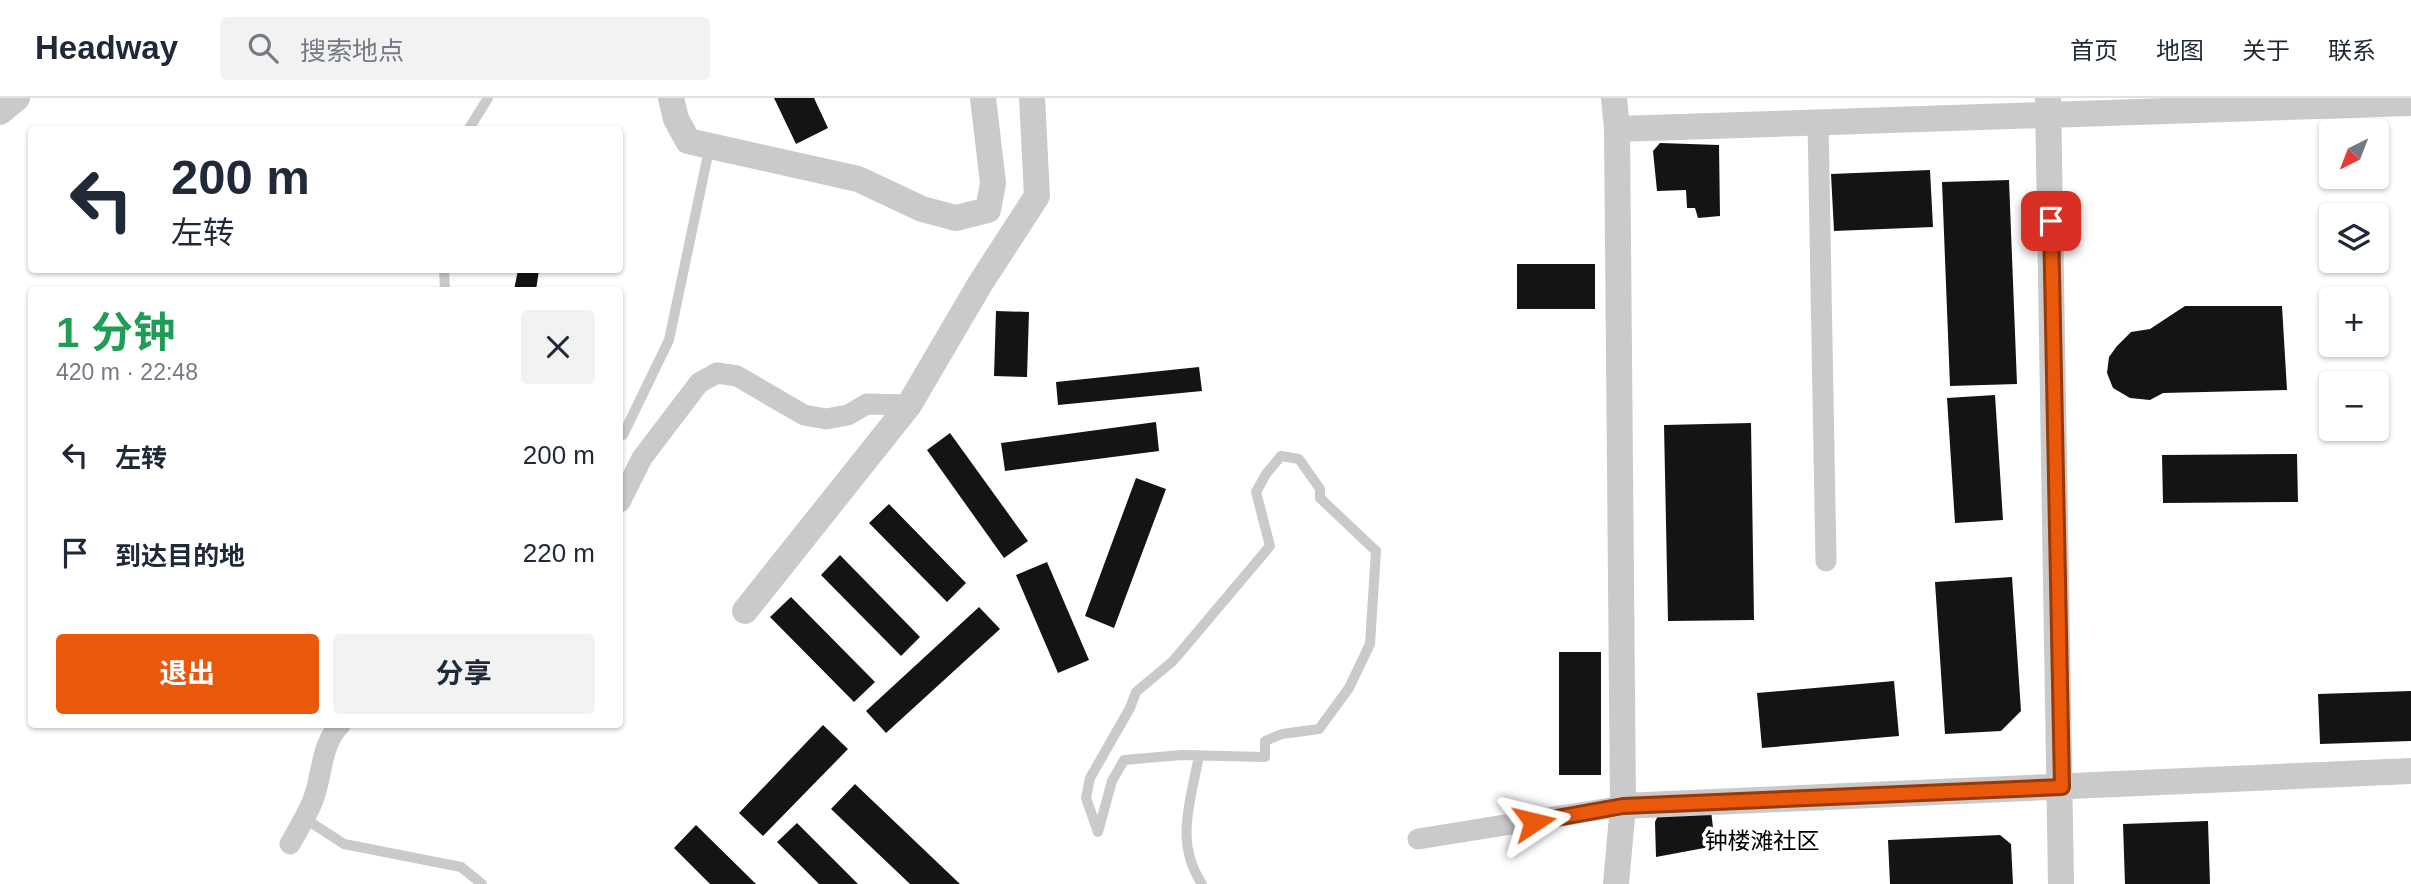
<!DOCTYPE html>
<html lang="zh">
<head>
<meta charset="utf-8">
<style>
	:root { --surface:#fff; --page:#f2f2f3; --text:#1f2937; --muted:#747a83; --line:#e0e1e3; --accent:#ea580c }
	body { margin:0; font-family:Helvetica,"Noto Sans SC",sans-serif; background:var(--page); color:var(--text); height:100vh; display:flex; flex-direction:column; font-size:26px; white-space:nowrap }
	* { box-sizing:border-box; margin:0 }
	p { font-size:23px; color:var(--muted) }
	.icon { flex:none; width:38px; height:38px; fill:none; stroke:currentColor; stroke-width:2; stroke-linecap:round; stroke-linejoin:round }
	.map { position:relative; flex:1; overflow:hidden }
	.drawer { position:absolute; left:28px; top:189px; width:595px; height:441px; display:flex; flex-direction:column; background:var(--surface); border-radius:7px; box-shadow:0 2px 5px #0004 }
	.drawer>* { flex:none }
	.top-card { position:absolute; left:28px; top:28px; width:595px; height:147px; border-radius:7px; box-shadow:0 2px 5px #0004; background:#fff; color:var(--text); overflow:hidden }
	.needle { width:46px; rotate:222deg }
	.tools { position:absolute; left:2319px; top:21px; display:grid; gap:14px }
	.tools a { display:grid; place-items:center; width:70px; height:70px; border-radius:7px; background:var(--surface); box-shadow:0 2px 5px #0004; font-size:35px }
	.pin { position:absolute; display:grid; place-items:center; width:60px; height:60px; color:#fff; margin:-30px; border-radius:14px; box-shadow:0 4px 10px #0006 }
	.me { position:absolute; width:77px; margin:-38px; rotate:80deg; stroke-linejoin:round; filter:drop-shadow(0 0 5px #0008) }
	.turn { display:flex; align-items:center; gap:24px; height:147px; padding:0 28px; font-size:32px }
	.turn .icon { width:91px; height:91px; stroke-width:2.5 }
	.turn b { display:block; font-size:49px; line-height:60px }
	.round { display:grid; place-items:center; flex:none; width:74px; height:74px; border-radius:7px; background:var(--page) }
	.headline { display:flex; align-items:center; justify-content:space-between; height:119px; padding:0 28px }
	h1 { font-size:42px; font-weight:700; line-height:52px; color:#1e9e55 }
	.cta { display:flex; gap:14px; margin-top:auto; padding:14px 28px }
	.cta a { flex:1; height:80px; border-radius:7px; background:var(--accent); color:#fff; font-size:28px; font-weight:700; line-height:80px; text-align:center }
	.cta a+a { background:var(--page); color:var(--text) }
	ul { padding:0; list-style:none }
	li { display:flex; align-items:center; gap:21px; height:98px; padding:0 28px }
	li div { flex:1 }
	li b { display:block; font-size:26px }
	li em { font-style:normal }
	header { display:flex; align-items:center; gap:42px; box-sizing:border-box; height:98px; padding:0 35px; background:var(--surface); border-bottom:2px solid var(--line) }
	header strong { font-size:33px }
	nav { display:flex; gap:38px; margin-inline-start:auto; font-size:24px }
	.search { width:490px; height:63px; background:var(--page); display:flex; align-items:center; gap:18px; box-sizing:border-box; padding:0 24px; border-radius:7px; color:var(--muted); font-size:26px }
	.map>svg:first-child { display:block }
	.building { fill:#141414 }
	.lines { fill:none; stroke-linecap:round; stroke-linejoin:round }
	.service { stroke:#cacaca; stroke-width:10 }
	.minor { stroke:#cacaca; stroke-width:21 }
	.tertiary { stroke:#cacaca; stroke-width:26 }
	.route-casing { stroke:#983908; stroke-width:18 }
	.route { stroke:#ea580c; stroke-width:12 }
	.labels { text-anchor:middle; stroke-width:7; stroke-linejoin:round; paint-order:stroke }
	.quarter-label { font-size:23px; fill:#000; stroke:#fff }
</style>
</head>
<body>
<header>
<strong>Headway</strong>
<div class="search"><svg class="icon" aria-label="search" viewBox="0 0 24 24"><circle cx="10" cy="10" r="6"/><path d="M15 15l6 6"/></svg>搜索地点</div>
<nav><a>首页</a><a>地图</a><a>关于</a><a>联系</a></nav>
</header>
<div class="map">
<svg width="2411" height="786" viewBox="0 0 2411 786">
	<rect width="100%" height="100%" fill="#fff"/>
	<path class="building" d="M 774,0 L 814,0 L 828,30 L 796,46 Z
		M 1660,45 L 1719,47 L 1720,118 L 1698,120 L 1695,110 L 1687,110 L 1686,92 L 1657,93 L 1653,53 Z
		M 1930,72 L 1933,129 L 1834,133 L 1831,76 Z
		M 2009,82 L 2017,286 L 1950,288 L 1942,84 Z
		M 1517,166 L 1595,166 L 1595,211 L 1517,211 Z
		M 518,172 L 539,172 L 536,192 L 514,192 Z
		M 2185,208 L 2282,208 L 2287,292 L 2163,295 L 2150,302 L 2130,300 L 2113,290 L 2107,275 L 2109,259 L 2117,248 L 2131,234 L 2150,231 Z
		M 996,213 L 1029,214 L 1027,279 L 994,278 Z
		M 1199,269 L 1202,293 L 1058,307 L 1056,284 Z
		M 1995,297 L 2003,422 L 1955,425 L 1947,300 Z
		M 1156,324 L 1159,353 L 1005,373 L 1001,345 Z
		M 1751,325 L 1754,522 L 1668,523 L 1664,327 Z
		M 950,335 L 1028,443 L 1004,460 L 927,352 Z
		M 2297,356 L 2298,404 L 2163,405 L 2162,357 Z
		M 1136,380 L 1166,391 L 1114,530 L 1085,518 Z
		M 889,406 L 966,485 L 947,504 L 869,425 Z
		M 840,457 L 920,539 L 901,558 L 821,477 Z
		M 1047,464 L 1089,562 L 1058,575 L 1016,477 Z
		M 2012,479 L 2021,613 L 2001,633 L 1945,636 L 1935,484 Z
		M 791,499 L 875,584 L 854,604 L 770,519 Z
		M 979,509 L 1000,531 L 886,635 L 866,613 Z
		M 1559,554 L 1601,554 L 1601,677 L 1559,677 Z
		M 1894,583 L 1899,638 L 1762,650 L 1757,595 Z
		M 2411,593 L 2411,643 L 2320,646 L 2318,596 Z
		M 823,627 L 848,651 L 763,738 L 739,715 Z
		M 855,686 L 960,786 L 910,786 L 831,711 Z
		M 1711,712 L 1715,748 L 1656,759 L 1655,724 L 1660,713 Z
		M 2208,723 L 2210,786 L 2125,786 L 2123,726 Z
		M 797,725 L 858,786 L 819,786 L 777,744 Z
		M 696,727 L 756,786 L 710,786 L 674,750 Z
		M 2000,737 L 2011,746 L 2013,786 L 1890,786 L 1888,742 Z"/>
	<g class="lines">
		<path class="service" d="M 468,32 L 488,0
			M 444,172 L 445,192
			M 623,337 L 669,242 L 710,47
			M 1281,358 L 1299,361 L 1320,391 L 1320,400 L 1376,453 L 1370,546 L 1349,590 L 1319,631 L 1282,636 L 1265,643 L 1265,659 L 1182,657 L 1124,662 L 1112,683 L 1098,734 L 1086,700 L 1090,680 L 1130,610 L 1136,594 L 1173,563 L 1270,448 L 1256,394 L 1266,376 Z
			M 1199,657 C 1191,703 1174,744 1202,786
			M 304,720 L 344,746 L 461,769 L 482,786"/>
		<path class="minor" d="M 1818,24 L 1826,463
			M 620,404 L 642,360 L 699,285 L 717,275 L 737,278 L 804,317 L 826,321 L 848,317 L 867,306 L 909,307
			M 1418,741 L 1623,708
			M 290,746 C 298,732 307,717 313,702 C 323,677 320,646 341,626"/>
		<path class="tertiary" d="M 671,0 L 676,21 L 688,43 L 858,81 L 922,111 L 956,120 L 988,112 L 993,85 L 983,0
			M 1614,0 L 1617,31 L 1623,708 L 1616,786
			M 2048,0 L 2061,786
			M 0,14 L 17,0
			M 1617,31 L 2411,5
			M 745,513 L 909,307 L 980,186 L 1037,98 L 1032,0
			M 1623,708 L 2411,673"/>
	</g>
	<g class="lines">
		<g class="route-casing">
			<path id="route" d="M 1534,724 L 1623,708 L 2062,689 L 2051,123"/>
		</g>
		<use href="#route" class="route"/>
	</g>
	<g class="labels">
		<g class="quarter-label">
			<text x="1762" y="751">钟楼滩社区</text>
		</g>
	</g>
</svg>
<div class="tools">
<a><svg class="needle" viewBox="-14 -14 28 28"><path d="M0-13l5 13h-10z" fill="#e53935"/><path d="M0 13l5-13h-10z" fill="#747a83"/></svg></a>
<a><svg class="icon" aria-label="layers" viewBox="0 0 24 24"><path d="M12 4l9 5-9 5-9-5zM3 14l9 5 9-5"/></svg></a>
<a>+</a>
<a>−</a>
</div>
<div class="pin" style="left:2051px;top:123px;background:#d93025"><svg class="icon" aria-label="arrive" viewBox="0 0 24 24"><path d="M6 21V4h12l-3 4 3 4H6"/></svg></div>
<svg class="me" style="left:1534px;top:724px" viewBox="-20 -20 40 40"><path d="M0-17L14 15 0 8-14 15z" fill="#ea580c" stroke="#fff" stroke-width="4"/></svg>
<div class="top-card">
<div class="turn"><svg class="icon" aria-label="left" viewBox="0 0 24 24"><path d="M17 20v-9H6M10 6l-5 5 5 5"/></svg><div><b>200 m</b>左转</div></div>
</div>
<section class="drawer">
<div class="headline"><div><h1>1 分钟</h1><p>420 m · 22:48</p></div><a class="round"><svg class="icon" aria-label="close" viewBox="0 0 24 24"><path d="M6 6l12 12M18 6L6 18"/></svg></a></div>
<ul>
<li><svg class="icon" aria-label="left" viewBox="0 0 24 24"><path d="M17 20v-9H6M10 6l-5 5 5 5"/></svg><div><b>左转</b></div><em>200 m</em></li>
<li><svg class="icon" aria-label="arrive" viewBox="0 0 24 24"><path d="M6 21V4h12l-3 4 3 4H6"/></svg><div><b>到达目的地</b></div><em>220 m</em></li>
</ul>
<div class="cta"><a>退出</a><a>分享</a></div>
</section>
</div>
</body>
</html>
